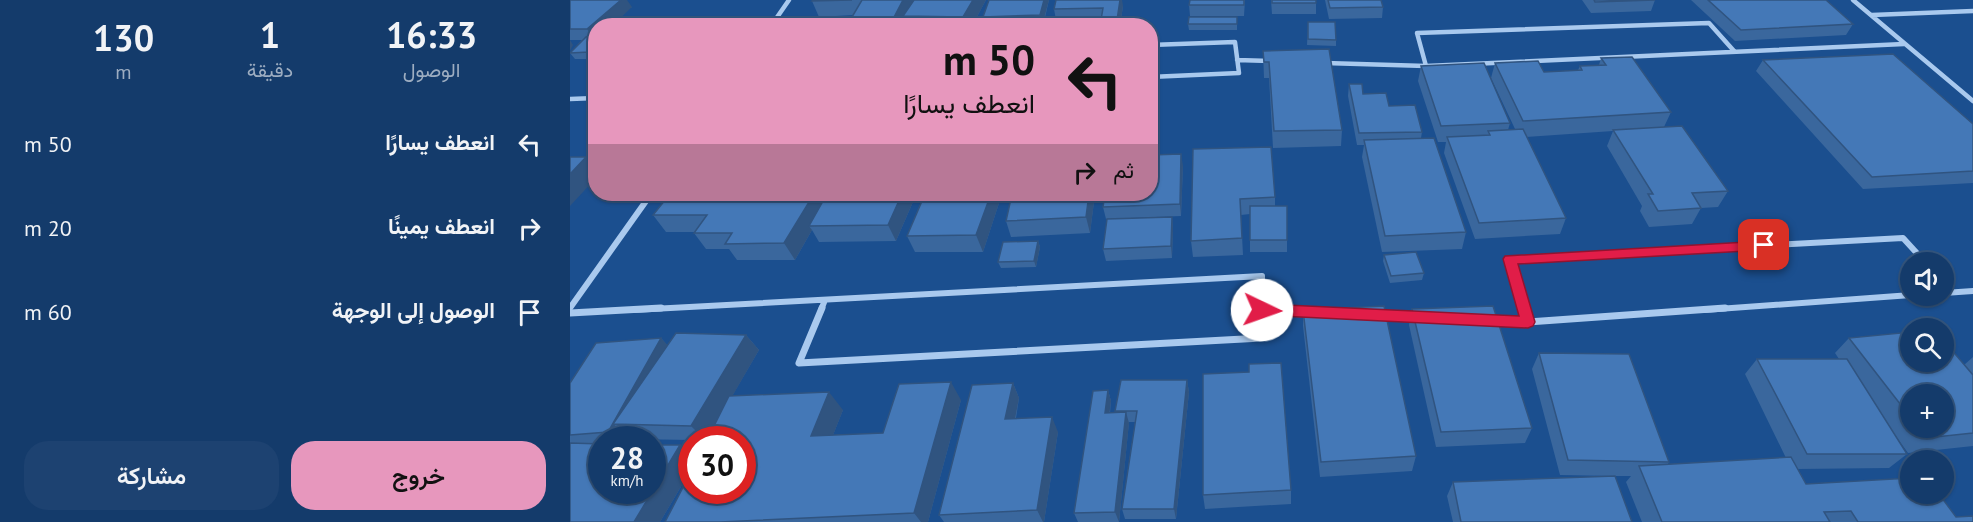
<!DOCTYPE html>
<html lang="ar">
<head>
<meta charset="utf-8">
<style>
	:root { --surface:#143b6b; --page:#1d4271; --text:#f1f3f6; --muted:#9dadc1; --line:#33557e; --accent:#e797bd }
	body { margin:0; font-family:"PT Sans",Vazirmatn,sans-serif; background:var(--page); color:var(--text); direction:rtl; height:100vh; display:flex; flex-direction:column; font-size:22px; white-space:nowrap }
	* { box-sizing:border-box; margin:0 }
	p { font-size:20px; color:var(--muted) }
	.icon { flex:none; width:33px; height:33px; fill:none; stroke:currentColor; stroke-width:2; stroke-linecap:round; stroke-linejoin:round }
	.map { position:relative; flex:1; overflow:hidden; direction:ltr }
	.details { display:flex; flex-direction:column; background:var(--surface); width:570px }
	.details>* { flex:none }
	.banner { position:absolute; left:18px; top:18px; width:570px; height:183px; border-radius:24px; box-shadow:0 2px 4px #0004,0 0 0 2px var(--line); direction:rtl; background:#e797bd; color:#111; overflow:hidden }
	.buttons { position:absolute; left:1330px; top:252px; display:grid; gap:12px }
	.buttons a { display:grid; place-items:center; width:54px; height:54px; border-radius:50%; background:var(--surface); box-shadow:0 2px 4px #0004,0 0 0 2px var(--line); font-size:30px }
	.speed { position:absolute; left:18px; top:426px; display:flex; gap:12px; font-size:30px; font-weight:700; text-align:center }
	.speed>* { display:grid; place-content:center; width:78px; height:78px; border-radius:50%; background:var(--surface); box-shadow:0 2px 4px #0004,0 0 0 2px var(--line); line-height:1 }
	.speed small { font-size:15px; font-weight:400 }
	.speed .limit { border:9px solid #d22; background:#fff; color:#111 }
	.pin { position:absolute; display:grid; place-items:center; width:51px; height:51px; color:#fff; margin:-26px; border-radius:12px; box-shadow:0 3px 9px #0006 }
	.me { position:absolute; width:66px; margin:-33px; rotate:93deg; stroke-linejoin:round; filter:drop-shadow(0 0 4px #0008) }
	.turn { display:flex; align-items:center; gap:21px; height:126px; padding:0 24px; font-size:27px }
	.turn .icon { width:78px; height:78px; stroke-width:2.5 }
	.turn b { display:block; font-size:42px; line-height:51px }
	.then { display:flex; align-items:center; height:57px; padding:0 24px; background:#0003; gap:12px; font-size:22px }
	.eta { display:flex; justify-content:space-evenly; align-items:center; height:102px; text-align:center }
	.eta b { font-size:36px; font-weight:600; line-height:42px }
	.cta { display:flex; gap:12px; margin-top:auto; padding:12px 24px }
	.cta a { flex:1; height:69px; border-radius:24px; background:var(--accent); color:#111; font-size:24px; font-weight:600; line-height:69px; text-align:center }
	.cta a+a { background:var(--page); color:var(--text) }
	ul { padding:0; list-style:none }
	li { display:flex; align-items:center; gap:18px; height:84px; padding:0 24px }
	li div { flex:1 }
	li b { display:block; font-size:22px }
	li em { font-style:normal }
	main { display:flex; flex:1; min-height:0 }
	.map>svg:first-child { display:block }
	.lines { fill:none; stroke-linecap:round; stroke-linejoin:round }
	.street-far2 { stroke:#a9c9ee; stroke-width:4.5 }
	.street-far1 { stroke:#a9c9ee; stroke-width:6 }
	.street { stroke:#a9c9ee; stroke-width:7 }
	.wall { fill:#3a679d; fill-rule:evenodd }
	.shaded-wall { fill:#305480 }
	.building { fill:#4478b7; stroke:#305480; stroke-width:1.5 }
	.route { fill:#e11d48; stroke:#92132f; stroke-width:1.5 }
</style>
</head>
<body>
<main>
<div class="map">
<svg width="1403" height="522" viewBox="0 0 1403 522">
	<rect width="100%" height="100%" fill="#1b4f8f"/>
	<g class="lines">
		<path class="street-far2" d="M 1283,0 L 1403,101
			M 1302,15 L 1403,11
			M 201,26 L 219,0
			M 580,45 L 665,42 L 669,73 L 580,77
			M 1164,51 L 1139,23 L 847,33 L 856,66 L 1334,44
			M 667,60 L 700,61
			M 755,63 L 856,66
			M 0,99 L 26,98"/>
		<path class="street-far1" d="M 1374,285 L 1381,292
			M 1374,293 L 1403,291
			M 0,308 L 81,194
			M 63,310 L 692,276 L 692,310
			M 251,310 L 255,300
			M 954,310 L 939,259 L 1333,238 L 1355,262
			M 1134,310 L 1341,295"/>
		<path class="street" d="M 252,308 L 229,363 L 692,338 L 692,308
			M 954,308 L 958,322 L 1155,308
			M 692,310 L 739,312
			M 0,313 L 91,308
			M 809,315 L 847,317
			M 920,321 L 958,322"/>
	</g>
	<path class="wall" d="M 0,0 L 62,7 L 26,26 L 23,59 L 5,59 L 0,53 L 12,40 L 0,40 Z
		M 241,0 L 416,0 L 402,26 L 337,26 L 335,22 L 333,26 L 281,26 L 279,22 L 283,15 L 249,17 L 242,1 L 243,0 Z
		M 419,0 L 479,0 L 473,26 L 415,26 L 413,17 Z
		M 675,0 L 674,16 L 620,16 L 619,5 Z
		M 701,0 L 746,3 L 746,14 L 702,14 Z
		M 755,0 L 811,0 L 813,7 L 812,18 L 759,19 Z
		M 1012,0 L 1085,0 L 1081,11 L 1021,13 Z
		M 1121,0 L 1256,0 L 1283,24 L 1276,35 L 1165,41 Z
		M 553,6 L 550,26 L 532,26 L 532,19 L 486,20 L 484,9 Z
		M 667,17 L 667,30 L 619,30 L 618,24 Z
		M 738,22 L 766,40 L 766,46 L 737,45 Z
		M 693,51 L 772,130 L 771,146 L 703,148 L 699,78 L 694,78 Z
		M 1031,58 L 1101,112 L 1094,127 L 1158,191 L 1148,207 L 1131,208 L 1122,224 L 1079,227 L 1070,211 L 1072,206 L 1037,146 L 1043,131 L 956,137 L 996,218 L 990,234 L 905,239 L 874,153 L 876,142 L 868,142 L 848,81 L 851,66 L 940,123 L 938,130 L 945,129 L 921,78 L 925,63 L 974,72 L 1008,70 L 1010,66 L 1029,65 Z
		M 1193,60 L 1403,124 L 1403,183 L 1293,189 L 1186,71 Z
		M 779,84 L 793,94 L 819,106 L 852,132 L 851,138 L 896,232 L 892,249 L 812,252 L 792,157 L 794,145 L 787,145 L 778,96 Z
		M 623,149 L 705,197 L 705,206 L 717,206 L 717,252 L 680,252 L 680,214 L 671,215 L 673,255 L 623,257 L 621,241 Z
		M 613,166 L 611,216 L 536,219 L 533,207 Z
		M 94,194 L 432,194 L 413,252 L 345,252 L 337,236 L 354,195 L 346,195 L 326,241 L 249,242 L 242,230 L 225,260 L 167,260 L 159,249 L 136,249 L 124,233 L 125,232 L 96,232 L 83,215 L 98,196 L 96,196 Z
		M 442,194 L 525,194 L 520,233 L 441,237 L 436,221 Z
		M 602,217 L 603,229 L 602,258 L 536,261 L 533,249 Z
		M 468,241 L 470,247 L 466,267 L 431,268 L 428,262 Z
		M 814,255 L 854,273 L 852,280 L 820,283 L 813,261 Z
		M 842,309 L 962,428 L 955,443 L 866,447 L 839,325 Z
		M 733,310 L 846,456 L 842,471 L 750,477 L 733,326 Z
		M 176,335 L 189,350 L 162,396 L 273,410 L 263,435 L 313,433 L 391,400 L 358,522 L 95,522 L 137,440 L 122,440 L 61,439 L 56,434 L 53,440 L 32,440 L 32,490 L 110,445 L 122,455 L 122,468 L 90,522 L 0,522 L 0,383 L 91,338 L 98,346 Z
		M 1279,338 L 1394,365 L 1403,357 L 1403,446 L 1338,453 L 1325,435 L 1337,454 L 1319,468 L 1227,469 L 1236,484 L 1386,517 L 1403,522 L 1072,522 L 1056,482 L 1061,476 L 1045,476 L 1062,522 L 883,522 L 877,496 L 883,482 L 1042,476 L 990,475 L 962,369 L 969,353 L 1099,462 L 1098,464 L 1216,458 L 1175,374 L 1187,359 L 1269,359 L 1265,353 ZM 1341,394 L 1374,428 L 1341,428 Z
		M 679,372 L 721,490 L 721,504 L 635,509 L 633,495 Z
		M 617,380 L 619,392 L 606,519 L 555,519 L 552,509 L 565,422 L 559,422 L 549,522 L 508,522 L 504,513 L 538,390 L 541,401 L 540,413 L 545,412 L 545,411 Z
		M 443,383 L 449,398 L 446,418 L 488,432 L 474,522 L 374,522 L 369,515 Z"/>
	<path class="shaded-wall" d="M 51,0 L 57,0 L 62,7 L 42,26 L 26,26 L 26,40 L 17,29 Z
		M 333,0 L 346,0 L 333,16 L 335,22 L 333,26 L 324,26 L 322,21 Z
		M 403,0 L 416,0 L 402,26 L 396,26 L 393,17 Z
		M 474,0 L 479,0 L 472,26 L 470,15 Z
		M 550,0 L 552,0 L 553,6 L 550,26 L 548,26 L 547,20 Z
		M 0,40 L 3,45 L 0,51 Z
		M 26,45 L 26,56 L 23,59 L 19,52 Z
		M 611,154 L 613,166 L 611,216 L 610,204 Z
		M 16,157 L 26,168 L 26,178 L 0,206 L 0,174 Z
		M 244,194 L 263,194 L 239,226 L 242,230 L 225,260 L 214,243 Z
		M 332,194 L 346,194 L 346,195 L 326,241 L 318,225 Z
		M 421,194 L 432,194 L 413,252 L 406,235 Z
		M 519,194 L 525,194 L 520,233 L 516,217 Z
		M 602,217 L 603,229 L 602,258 L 601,246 Z
		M 468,241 L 470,247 L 466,267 L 464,261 Z
		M 176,335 L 189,350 L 137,440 L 135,440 L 121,426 Z
		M 91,338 L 102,350 L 43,424 L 56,434 L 53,440 L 46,440 L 38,432 Z
		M 617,380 L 619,392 L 606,519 L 604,509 Z
		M 381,382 L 391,400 L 358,522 L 351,522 L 344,513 Z
		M 443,383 L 449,398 L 442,434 L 435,419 Z
		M 538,390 L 541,401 L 538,424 L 535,413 Z
		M 259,392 L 273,410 L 256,453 L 241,436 Z
		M 556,412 L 559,423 L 549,522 L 545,512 Z
		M 482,417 L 488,432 L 474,522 L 473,522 L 467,510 Z
		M 110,445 L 122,455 L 122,468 L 90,522 L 64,522 Z"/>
	<path class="building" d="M 0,0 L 51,0 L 17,29 L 0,29 Z
		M 243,0 L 282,0 L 242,1 Z
		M 292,0 L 333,0 L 322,21 L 279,22 Z
		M 344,0 L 403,0 L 393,17 L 333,16 Z
		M 419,0 L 474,0 L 470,15 L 413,17 Z
		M 486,0 L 550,0 L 547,20 L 531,20 L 533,8 L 484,9 Z
		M 620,0 L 674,0 L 674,5 L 619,5 Z
		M 702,0 L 746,0 L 746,3 L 702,3 Z
		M 758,0 L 811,0 L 813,7 L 760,8 Z
		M 1024,0 L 1085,0 L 1025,2 Z
		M 1138,0 L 1256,0 L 1283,24 L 1171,30 Z
		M 619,17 L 667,17 L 667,24 L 618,24 Z
		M 738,22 L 765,22 L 766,40 L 738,39 Z
		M 26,36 L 26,45 L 19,52 L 0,53 L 16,37 Z
		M 759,49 L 772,130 L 704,131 L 699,62 L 694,62 L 693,51 Z
		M 1323,54 L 1403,124 L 1403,171 L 1302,177 L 1193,60 Z
		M 1062,57 L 1101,112 L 953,121 L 925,63 L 968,61 L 974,72 L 1012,70 L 1010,66 L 1036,65 L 1031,58 Z
		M 914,63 L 940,123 L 871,126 L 851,66 Z
		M 779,84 L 792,84 L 793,94 L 816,93 L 819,106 L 845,105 L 852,132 L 789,133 Z
		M 1112,126 L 1158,191 L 1122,193 L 1131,208 L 1088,211 L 1078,194 L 1083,194 L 1043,130 Z
		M 953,129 L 996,218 L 909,223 L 877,137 L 920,135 L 918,131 Z
		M 864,138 L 896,232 L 815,236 L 794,140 Z
		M 701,147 L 705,197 L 670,199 L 672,238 L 621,241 L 623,149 Z
		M 611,154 L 610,204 L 533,207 L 535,194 L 580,194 L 580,155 Z
		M 0,157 L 16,157 L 0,174 Z
		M 100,194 L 244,194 L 214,243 L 155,244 L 162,233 L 124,233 L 137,215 L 83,215 Z
		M 257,194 L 332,194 L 318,225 L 239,226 Z
		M 355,194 L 421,194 L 406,235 L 337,236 Z
		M 442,194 L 519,194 L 516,217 L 436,221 Z
		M 680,206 L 717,206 L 717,240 L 680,240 Z
		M 602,217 L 601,246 L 533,249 L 537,219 Z
		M 468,241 L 464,261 L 428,262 L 433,242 Z
		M 846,252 L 854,273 L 821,276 L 814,255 Z
		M 814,306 L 846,456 L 751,462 L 733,310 Z
		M 923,306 L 962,428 L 871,432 L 842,309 Z
		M 1341,332 L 1341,362 L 1374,362 L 1374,341 L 1403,375 L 1403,433 L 1356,438 L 1348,428 L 1374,428 L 1374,394 L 1341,394 L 1341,418 L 1279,338 Z
		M 106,333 L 176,335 L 121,426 L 43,424 Z
		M 91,338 L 38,432 L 0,435 L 0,383 L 26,343 Z
		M 969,353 L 1059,354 L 1099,462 L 998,460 Z
		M 1187,359 L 1277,359 L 1337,454 L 1237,454 Z
		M 711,363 L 721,490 L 633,495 L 633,374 L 679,372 L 679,364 Z
		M 551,380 L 617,380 L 604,509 L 552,509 L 567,411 L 545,411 Z
		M 381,382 L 344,513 L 150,522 L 95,522 L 122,470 L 122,490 L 172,490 L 172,440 L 137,440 L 159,396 L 259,392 L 241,436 L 313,433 L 329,384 Z
		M 443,383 L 435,419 L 482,417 L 467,510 L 369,515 L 402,385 Z
		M 538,390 L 535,413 L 556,412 L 545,512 L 504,513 L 523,391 Z
		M 0,443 L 32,444 L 32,490 L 82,490 L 82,445 L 110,445 L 64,522 L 0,522 Z
		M 1221,457 L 1236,484 L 1341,478 L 1341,494 L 1369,494 L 1386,517 L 1403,516 L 1403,522 L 1288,522 L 1281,511 L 1254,512 L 1260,522 L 1092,522 L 1069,466 Z
		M 1045,476 L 1062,522 L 891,522 L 883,482 Z"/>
	<path class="route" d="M 1194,241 L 1201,245 L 1194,250 L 948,264 L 965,322 L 963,326 L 958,328 L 692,315 L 687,314 L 684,310 L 687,306 L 692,304 L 949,316 L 933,259 L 935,256 Z"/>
</svg>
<div class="buttons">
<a><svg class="icon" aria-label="sound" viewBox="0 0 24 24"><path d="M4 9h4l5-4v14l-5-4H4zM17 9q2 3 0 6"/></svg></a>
<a><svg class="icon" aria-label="search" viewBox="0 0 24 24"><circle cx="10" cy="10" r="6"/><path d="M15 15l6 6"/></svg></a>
<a>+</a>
<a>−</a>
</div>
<div class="speed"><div>28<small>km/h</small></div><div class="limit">30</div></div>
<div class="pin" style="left:1194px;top:245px;background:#d93025"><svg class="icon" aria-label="arrive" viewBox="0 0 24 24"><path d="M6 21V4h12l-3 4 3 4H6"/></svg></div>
<svg class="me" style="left:692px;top:310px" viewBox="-20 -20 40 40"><circle r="19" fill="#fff"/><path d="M0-13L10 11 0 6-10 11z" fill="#e11d48"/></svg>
<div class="banner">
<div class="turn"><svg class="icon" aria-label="left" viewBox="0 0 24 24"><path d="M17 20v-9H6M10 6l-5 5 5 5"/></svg><div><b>50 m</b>انعطف يسارًا</div></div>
<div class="then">ثم<svg class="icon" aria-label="right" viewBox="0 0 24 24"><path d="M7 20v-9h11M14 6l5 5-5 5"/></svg></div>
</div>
</div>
<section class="details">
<div class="eta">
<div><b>16:33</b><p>الوصول</p></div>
<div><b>1</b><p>دقيقة</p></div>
<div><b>130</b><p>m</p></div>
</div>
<ul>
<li><svg class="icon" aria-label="left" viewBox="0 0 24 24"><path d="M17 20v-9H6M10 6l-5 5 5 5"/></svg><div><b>انعطف يسارًا</b></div><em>50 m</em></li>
<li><svg class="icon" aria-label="right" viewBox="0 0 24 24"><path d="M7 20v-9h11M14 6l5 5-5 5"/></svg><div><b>انعطف يمينًا</b></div><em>20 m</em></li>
<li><svg class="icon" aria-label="arrive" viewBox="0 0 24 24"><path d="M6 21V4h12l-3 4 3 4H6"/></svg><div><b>الوصول إلى الوجهة</b></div><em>60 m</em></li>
</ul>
<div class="cta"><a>خروج</a><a>مشاركة</a></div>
</section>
</main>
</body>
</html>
